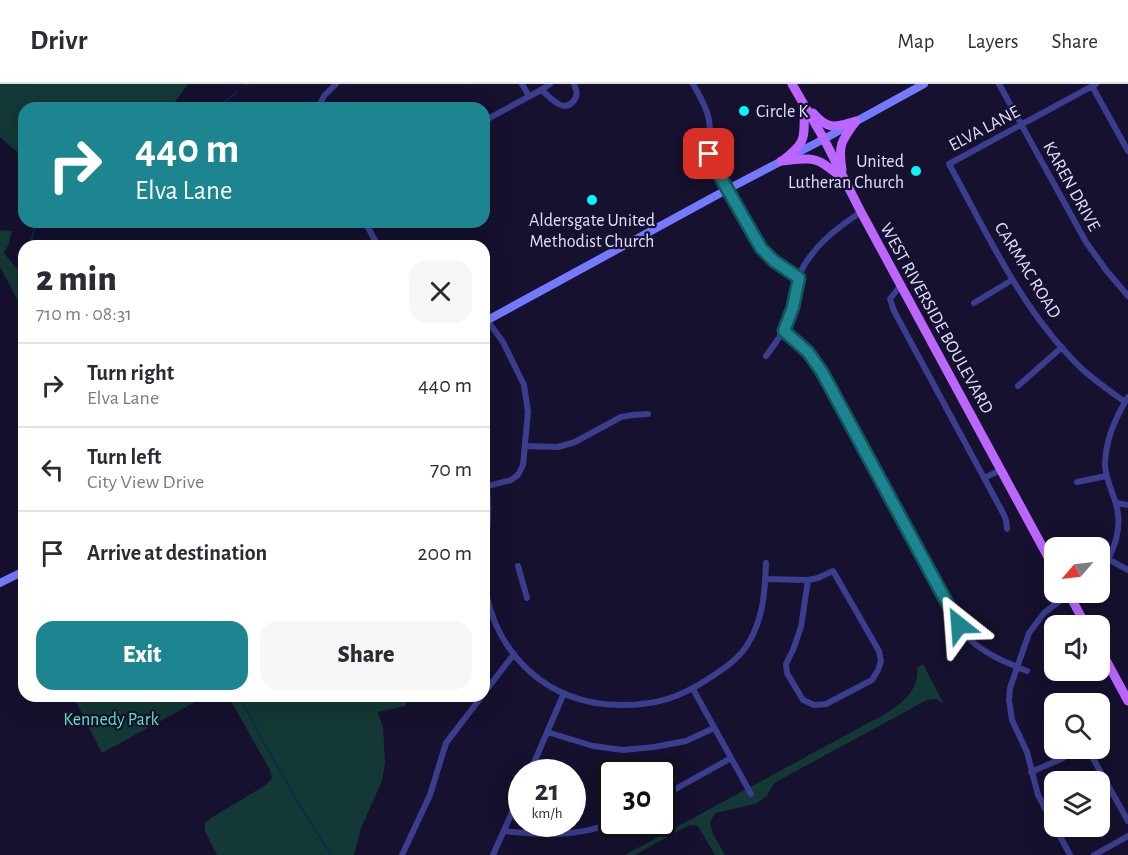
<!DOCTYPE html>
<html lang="en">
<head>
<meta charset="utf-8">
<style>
	:root { --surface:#fff; --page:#f7f7f7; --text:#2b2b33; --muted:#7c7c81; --line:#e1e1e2; --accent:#1c858f }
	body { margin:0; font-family:"Alegreya Sans",sans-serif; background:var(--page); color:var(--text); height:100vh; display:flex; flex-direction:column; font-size:22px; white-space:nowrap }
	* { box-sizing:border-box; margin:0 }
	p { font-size:20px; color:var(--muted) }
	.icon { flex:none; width:33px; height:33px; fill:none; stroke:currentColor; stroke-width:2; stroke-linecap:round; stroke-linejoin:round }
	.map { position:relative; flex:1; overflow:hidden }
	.panel { position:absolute; left:18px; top:156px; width:472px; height:462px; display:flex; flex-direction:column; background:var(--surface); border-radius:18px; box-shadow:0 6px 24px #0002 }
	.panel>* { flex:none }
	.top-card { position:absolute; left:18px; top:18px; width:472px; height:126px; border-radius:18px; box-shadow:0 6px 24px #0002; background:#1c858f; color:#fff; overflow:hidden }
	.needle { width:39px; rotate:242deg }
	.buttons { position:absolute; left:1044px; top:453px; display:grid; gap:12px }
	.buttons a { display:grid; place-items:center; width:66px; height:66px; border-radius:12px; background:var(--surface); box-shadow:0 6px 24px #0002; font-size:30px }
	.speed { position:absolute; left:508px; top:675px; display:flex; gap:12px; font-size:30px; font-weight:700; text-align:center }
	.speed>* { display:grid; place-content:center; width:78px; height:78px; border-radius:50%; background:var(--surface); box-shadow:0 6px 24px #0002; line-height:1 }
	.speed small { font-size:15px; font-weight:400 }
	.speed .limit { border:3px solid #111; border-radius:9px; background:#fff; color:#111 }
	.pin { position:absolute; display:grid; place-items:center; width:51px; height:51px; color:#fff; margin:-26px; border-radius:12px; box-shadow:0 3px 9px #0006 }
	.me { position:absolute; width:66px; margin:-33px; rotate:332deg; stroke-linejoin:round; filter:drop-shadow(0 0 4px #0008) }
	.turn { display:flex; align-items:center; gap:21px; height:126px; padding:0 18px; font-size:27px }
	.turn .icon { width:78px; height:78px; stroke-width:2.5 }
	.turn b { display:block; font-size:42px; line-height:51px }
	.round { display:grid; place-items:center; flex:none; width:63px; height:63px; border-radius:18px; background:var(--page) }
	.summary { display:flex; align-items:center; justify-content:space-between; height:102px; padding:0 18px }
	h1 { font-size:36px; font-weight:800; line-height:45px }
	.cta { display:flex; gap:12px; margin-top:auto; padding:12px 18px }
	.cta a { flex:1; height:69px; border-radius:18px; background:var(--accent); color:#fff; font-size:24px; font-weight:800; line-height:69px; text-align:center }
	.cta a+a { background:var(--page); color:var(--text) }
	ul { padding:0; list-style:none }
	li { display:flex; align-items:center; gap:18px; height:84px; padding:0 18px; border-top:2px solid var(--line) }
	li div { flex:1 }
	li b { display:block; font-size:22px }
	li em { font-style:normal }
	header { display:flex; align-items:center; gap:36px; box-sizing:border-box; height:84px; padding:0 30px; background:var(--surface); border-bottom:2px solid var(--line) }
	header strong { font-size:28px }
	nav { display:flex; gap:33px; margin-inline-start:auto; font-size:21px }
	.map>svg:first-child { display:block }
	.green { fill:#143835 }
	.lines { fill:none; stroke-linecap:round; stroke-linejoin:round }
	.stream { stroke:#0c2a52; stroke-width:1.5 }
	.street { stroke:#3b3d8e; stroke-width:6 }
	.secondary { stroke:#7579ff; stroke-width:8 }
	.primary { stroke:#bd65ff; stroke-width:9 }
	.route-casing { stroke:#12565d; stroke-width:15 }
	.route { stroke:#1c858f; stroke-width:10 }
	.poi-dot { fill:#0af4ff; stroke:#15112e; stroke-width:2 }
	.labels { text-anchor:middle; stroke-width:4.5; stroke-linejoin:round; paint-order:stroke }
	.poi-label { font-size:18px; fill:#e0deff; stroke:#15112e; text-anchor:start }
	.street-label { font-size:18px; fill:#e0deff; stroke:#15112e }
	.park-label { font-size:18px; fill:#65e4bd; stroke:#15112e }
</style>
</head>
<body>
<header>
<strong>Drivr</strong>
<nav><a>Map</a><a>Layers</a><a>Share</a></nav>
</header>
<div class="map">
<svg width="1128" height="771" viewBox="0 0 1128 771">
	<rect width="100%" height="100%" fill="#15112e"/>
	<path class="green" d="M 0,0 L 188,0 L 171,24 L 24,24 L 24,73 L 4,57 L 0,53 Z
		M 0,146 L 12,147 L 9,160 L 4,169 L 17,185 L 24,187 L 24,228 L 0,183 Z
		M 923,580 L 944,620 L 936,615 L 927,616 L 774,699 L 767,712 L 755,720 L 715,729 L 710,738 L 713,750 L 725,771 L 715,771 L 698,742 L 689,741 L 635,771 L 625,771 L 885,630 C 901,620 920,606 917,584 Z
		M 73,612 L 206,612 L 102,669 Z
		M 228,612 L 411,612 L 405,622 L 378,628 L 383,644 L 385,679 L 382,697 L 361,744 L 354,771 L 217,771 L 205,747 L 205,739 L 211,734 L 267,700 L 272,694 L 270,686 Z"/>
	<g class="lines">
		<path class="stream" d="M 246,1 L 248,0
			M 216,24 L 237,8
			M 30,162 L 36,138
			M 239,612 L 259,650 L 296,715 L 331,771"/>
		<path class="street" d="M 522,0 L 529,12
			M 693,0 C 699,11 707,23 709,36 C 712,53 706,62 713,80 L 761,164 L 774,177 L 799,194
			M 999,0 L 1086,158 L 1106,186 L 1128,212
			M 1096,0 L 949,80 C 988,151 1022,227 1081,284 C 1095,297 1110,307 1125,318
			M 1092,2 L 1128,67
			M 541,6 C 551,13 564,32 575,15 C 578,9 576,5 574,0
			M 318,24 L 324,12 L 336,0
			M 484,37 L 541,6 L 550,0
			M 365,138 L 378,162
			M 368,143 L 376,138
			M 901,201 L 890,215 L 894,227 L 1003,429 L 1006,436 L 1007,445
			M 974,219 L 1012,196
			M 784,247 L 809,268 L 822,288 L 964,550 C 984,570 1002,577 1027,587
			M 766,272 C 778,256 788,242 793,223 C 796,212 796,198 801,187 C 815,160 837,144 861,128
			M 1018,302 L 1062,263
			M 525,362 L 558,363 L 575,358 L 621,333 L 633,331 L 648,330
			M 484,389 C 491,417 488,445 484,473
			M 984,394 L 1001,386
			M 1077,398 L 1106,392
			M 484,403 L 511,396 L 518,391 L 523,381 L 528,328 L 524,301 L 503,258 L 487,236
			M 1116,419 L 1128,421
			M 1108,475 L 1128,486
			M 518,482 L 527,514
			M 1100,486 C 1116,468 1123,440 1115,417 C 1111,405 1106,394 1105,382 C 1105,356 1115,334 1128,313
			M 484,495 C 493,569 546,621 622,621 C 656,621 679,614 708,595 C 722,586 736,577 746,563 C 763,537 765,509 766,479
			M 765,495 L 808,496 L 818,494 L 833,487 L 879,567 L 881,577 L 878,586 L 872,596 L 826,620 L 814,621 L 803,616 L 787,589 L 786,580 L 793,566 L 801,543 L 808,496
			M 1070,509 L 1044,529 L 1029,549 L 1010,604 L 1009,616 L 1012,636 L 1027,668 L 1038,711 L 1070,771
			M 693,605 L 751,710
			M 484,609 L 514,570
			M 547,648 L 593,662 L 623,666 L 654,663 L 686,657 L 714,644
			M 1085,664 L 1090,669 L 1128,737
			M 530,688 L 564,609
			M 1031,688 L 1063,674 L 1077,664
			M 663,712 L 731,674
			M 504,747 C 540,751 578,753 612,739
			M 402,771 L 430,711 L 446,659 L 482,612
			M 493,771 L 522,706
			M 1094,771 L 1128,752"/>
		<path class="secondary" d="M 484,238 L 728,105 L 824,55 L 924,0
			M 0,499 L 24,487"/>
		<path class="primary" d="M 792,0 L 824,55 L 861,128 L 1054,484
			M 813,29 C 829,47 835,43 856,37
			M 781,77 C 796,76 812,71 825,81 C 831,85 836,89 841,93
			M 782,77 C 808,57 804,54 804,22
			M 842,86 C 838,61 841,57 856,37
			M 1068,508 L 1086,542
			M 1100,565 L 1128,617"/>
	</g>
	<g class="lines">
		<g class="route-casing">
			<path id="route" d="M 709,70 L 713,80 L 761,164 L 774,177 L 799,194 L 793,223 L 784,247 L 808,268 L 822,288 L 959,541"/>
		</g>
		<use href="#route" class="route"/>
	</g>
	<g class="poi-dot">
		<circle cx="744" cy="27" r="6"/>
		<circle cx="916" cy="87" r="6"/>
		<circle cx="592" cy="116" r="6"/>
	</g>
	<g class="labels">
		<g class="poi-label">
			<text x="756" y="33">Circle K</text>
			<text x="904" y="83" text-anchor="end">United<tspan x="904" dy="21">Lutheran Church</tspan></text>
			<text x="592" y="142" text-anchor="middle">Aldersgate United<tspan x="592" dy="21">Methodist Church</tspan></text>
		</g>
		<g class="street-label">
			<text transform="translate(984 44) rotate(-28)" y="6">ELVA LANE</text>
			<text transform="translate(1072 102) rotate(61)" y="6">KAREN DRIVE</text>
			<text transform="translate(1028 186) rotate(58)" y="6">CARMAC ROAD</text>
			<text transform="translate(937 234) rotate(61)" y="6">WEST RIVERSIDE BOULEVARD</text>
		</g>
		<g class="park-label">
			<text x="111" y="641">Kennedy Park</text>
		</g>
	</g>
</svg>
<div class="buttons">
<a><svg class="needle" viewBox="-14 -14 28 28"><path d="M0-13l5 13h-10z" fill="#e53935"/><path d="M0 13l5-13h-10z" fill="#7c7c81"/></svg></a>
<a><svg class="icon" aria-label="sound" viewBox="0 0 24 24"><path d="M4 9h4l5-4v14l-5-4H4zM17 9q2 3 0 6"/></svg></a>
<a><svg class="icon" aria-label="search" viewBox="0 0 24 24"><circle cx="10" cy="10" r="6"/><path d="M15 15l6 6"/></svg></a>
<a><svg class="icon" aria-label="layers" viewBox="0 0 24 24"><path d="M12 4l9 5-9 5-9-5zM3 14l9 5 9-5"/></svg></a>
</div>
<div class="speed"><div>21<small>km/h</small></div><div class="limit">30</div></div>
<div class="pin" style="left:709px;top:70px;background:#d93025"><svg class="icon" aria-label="arrive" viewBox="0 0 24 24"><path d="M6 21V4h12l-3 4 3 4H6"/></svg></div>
<svg class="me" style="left:959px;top:541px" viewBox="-20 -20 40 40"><path d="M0-17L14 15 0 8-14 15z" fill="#1c858f" stroke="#fff" stroke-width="4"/></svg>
<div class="top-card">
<div class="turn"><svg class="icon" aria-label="right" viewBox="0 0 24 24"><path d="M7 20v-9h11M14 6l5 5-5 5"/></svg><div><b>440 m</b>Elva Lane</div></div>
</div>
<section class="panel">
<div class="summary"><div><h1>2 min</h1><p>710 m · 08:31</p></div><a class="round"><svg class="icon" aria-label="close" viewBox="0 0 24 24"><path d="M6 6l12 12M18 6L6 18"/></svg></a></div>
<ul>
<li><svg class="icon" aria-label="right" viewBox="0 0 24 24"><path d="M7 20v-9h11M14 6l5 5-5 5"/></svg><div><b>Turn right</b><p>Elva Lane</p></div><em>440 m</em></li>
<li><svg class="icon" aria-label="left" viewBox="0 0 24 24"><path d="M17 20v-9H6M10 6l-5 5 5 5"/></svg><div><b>Turn left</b><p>City View Drive</p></div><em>70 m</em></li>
<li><svg class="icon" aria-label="arrive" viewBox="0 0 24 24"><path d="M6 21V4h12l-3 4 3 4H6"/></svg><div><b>Arrive at destination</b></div><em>200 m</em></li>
</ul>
<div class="cta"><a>Exit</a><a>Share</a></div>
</section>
</div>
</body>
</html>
